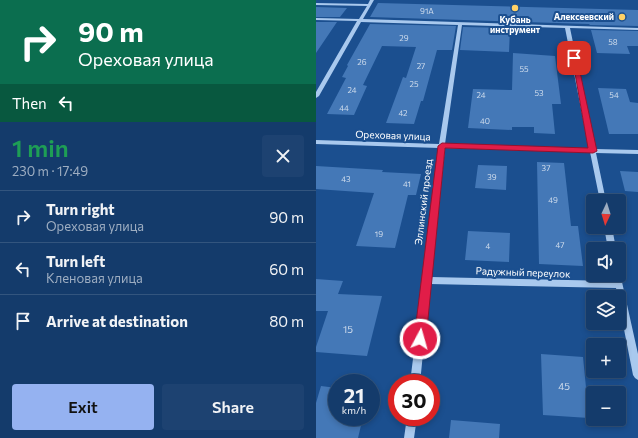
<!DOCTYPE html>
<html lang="en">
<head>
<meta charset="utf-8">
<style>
	:root { --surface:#143b6b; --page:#1d4271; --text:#f1f3f6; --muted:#9dadc1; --line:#33557e; --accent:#95b2f1 }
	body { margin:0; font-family:Commissioner,sans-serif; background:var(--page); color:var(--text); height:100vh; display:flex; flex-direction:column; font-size:15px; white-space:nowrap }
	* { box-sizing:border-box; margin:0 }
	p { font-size:13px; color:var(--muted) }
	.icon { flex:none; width:22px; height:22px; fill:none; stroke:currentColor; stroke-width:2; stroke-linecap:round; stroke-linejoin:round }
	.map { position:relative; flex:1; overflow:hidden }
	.sheet { display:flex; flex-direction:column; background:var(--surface); width:316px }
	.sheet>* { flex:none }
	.banner { background:#0b6e4f; color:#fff; overflow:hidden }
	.needle { width:26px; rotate:184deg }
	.controls { position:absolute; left:270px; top:194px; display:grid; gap:8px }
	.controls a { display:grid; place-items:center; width:40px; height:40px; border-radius:4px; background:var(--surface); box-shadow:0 2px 6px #0003,0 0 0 1px var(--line); font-size:20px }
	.speed { position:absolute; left:12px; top:374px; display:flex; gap:8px; font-size:20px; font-weight:700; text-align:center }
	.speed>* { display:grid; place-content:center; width:52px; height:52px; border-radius:50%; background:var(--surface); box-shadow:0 2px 6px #0003,0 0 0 1px var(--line); line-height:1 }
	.speed small { font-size:10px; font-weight:400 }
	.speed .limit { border:6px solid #d22; background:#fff; color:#111 }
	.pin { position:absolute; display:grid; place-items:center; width:34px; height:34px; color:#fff; margin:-17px; border-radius:8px; box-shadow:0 2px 6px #0006 }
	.me { position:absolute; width:44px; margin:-22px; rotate:6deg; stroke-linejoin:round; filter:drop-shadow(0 0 3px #0008) }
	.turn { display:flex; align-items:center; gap:14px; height:84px; padding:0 12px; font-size:18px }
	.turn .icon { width:52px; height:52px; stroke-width:2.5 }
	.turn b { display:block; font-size:28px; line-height:34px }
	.then { display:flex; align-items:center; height:38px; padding:0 12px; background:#0003; gap:8px; font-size:15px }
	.round { display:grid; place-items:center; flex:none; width:42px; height:42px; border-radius:4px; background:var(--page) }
	.head { display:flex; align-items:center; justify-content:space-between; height:68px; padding:0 12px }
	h1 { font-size:24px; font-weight:600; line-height:30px; color:#1e9e55 }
	.button { display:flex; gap:8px; margin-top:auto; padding:8px 12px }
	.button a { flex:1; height:46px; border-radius:4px; background:var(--accent); color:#111; font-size:16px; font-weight:600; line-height:46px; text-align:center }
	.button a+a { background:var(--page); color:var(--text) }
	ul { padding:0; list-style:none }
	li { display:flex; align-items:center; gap:12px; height:52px; padding:0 12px; border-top:1px solid var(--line) }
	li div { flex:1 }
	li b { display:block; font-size:15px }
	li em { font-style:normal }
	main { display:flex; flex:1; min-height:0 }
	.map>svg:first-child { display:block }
	.building { fill:#4478b7 }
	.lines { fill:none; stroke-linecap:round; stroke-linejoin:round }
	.minor { fill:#a9c9ee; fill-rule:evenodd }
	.route { fill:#e11d48; stroke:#92132f }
	.poi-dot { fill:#ffd166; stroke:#1b4f8f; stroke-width:1.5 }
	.labels { text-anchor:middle; stroke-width:4; stroke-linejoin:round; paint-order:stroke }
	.number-label { font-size:8px; fill:#d0dded }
	.far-poi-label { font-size:9px; font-weight:bold; fill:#fff; stroke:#1b4f8f; text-anchor:end }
	.street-label { font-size:10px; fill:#fff; stroke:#1b4f8f }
	.near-number-label { font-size:10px; fill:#d0dded }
</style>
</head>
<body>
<main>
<section class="sheet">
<div class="banner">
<div class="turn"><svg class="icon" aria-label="right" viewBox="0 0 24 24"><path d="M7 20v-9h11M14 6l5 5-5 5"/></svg><div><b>90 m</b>Ореховая улица</div></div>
<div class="then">Then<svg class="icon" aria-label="left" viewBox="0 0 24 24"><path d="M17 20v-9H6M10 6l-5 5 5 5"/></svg></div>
</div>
<div class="head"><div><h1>1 min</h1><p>230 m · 17:49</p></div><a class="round"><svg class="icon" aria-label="close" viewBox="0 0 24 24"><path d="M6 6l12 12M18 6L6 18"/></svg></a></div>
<ul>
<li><svg class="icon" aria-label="right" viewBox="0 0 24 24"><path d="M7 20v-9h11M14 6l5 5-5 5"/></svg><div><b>Turn right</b><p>Ореховая улица</p></div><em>90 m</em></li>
<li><svg class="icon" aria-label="left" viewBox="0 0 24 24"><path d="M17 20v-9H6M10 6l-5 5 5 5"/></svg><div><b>Turn left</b><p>Кленовая улица</p></div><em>60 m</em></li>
<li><svg class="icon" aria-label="arrive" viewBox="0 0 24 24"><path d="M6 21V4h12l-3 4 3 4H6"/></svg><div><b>Arrive at destination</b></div><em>80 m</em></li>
</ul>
<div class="button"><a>Exit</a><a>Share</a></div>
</section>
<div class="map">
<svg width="322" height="438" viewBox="0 0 322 438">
	<rect width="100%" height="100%" fill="#1b4f8f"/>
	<path class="building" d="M 62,3 L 322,10 L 322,26 L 274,25 L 273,24 L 54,17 Z
		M 0,7 L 31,8 L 24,17 L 0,17 Z
		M 0,22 L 21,22 L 0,53 Z
		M 54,24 L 140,26 L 136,50 L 121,50 L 107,101 L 105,101 L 98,124 L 70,123 L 87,77 L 90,78 L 100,47 L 66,46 L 47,85 L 51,86 L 38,115 L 11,114 L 30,78 L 26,77 L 32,66 L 31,65 Z
		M 147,27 L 194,28 L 193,52 L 144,50 Z
		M 275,30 L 322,31 L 322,46 L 311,46 L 314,54 L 281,53 Z
		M 197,53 L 239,56 L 245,104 L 236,104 L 239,134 L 218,133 L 218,127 L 196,127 L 196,130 L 152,128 L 157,89 L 196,90 Z
		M 282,88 L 310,89 L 314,102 L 322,103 L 322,134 L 293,134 Z
		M 221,162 L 248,163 L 255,226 L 262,226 L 267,266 L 223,264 Z
		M 162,165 L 191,166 L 190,190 L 159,188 Z
		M 0,166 L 67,170 L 66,172 L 105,174 L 100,195 L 92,195 L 79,248 L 40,246 L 58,193 L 0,189 Z
		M 304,171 L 322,172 L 322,192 L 309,191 Z
		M 152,231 L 194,233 L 193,262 L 149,260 Z
		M 0,279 L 27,281 L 22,294 L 66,296 L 51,356 L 0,352 L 0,347 L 12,311 L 0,311 Z
		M 225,354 L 267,357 L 273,418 L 227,415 Z
		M 5,386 L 21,388 L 21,417 L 47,417 L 42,438 L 0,438 L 0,403 Z
		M 135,420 L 184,424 L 183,438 L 133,438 Z"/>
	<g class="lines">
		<path class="minor" d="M 54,0 L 58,0 L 47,19 L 322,28 L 322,30 L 254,28 L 279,149 L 322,150 L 322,154 L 280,153 L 290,201 L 284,201 L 274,152 L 129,148 L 115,277 L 298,281 L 297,275 L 303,275 L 304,273 L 322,354 L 322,380 L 319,378 L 317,375 L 303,304 L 303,297 L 302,297 L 300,288 L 114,284 L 104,383 L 94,383 L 123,148 L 0,144 L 0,140 L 123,144 L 142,25 L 45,22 L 3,96 L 0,98 L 0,92 L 41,21 L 0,20 L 0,18 L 43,19 L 51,6 L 0,5 L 0,3 L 52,4 ZM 146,25 L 249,28 L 273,149 L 129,144 Z
			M 288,227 L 296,227 L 300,249 L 292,249 Z
			M 91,417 L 101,417 L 98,438 L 88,438 Z"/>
	</g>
	<path class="route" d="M 256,56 L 261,58 L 281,151 L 277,153 L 129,148 L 110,339 L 108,343 L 104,344 L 100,343 L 98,339 L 122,146 L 126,143 L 272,148 Z"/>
	<g class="poi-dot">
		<circle cx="199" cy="8" r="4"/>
		<circle cx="306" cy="17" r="4"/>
	</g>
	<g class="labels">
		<g class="number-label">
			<text x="111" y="14">91А</text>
			<text x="88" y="41">29</text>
			<text x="297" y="45">58</text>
			<text x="46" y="65">26</text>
			<text x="105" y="69">27</text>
			<text x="208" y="72">55</text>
			<text x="98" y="87">25</text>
			<text x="36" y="93">24</text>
			<text x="223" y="96">53</text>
			<text x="165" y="98">24</text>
			<text x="298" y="98">54</text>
			<text x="28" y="111">44</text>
			<text x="87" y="116">42</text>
			<text x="169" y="124">40</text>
			<text x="230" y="171">37</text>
			<text x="176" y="180">39</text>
			<text x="30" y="182">43</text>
			<text x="91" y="187">41</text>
			<text x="237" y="203">49</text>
			<text x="63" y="237">19</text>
			<text x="244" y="248">47</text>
			<text x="172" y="249">4</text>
		</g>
		<g class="far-poi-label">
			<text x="298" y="20">Алексеевский</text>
			<text x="199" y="23" text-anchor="middle">Кубань<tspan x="199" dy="10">инструмент</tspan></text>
		</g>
		<g class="street-label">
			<text transform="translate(77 135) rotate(2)" y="4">Ореховая улица</text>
			<text transform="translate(107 202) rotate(-83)" y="4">Эллинский проезд</text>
			<text transform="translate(207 272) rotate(2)" y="4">Радужный переулок</text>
		</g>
		<g class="near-number-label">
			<text x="32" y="333">15</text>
			<text x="248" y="390">45</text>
		</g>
	</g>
</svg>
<div class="controls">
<a><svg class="needle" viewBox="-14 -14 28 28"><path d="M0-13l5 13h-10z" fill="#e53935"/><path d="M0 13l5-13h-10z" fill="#9dadc1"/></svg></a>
<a><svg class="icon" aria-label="sound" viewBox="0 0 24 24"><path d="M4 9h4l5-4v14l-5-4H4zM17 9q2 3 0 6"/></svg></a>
<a><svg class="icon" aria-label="layers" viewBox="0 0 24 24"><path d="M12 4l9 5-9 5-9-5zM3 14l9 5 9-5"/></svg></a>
<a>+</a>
<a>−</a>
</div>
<div class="speed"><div>21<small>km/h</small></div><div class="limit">30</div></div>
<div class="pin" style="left:258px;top:58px;background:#d93025"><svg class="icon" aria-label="arrive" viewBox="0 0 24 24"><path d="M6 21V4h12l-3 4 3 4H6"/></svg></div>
<svg class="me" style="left:104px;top:339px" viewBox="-20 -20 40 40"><circle r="17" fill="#e11d48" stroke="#fff" stroke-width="3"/><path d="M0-11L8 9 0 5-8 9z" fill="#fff"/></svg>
</div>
</main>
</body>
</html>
